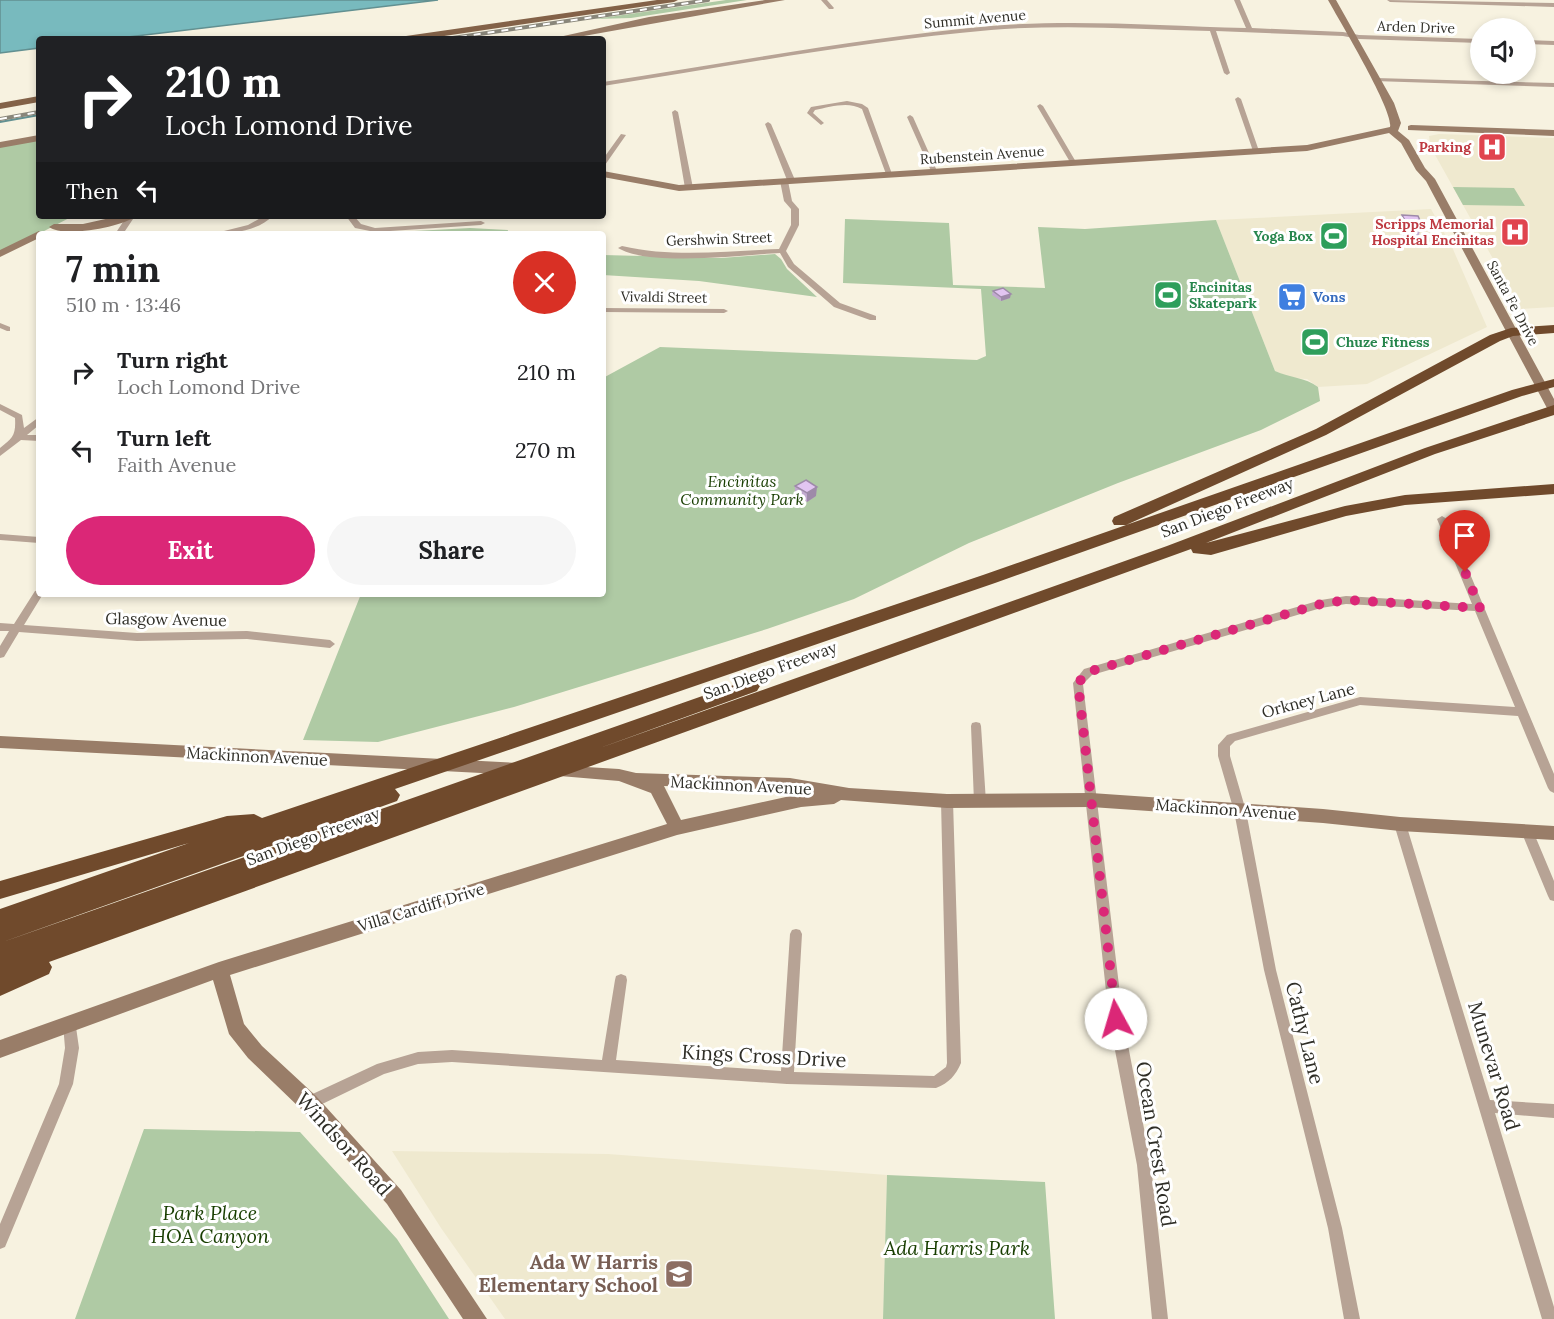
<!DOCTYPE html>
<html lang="en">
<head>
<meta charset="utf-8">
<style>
	:root { --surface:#fff; --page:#f6f6f6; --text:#202124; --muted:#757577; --accent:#db2777 }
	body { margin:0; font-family:Lora,serif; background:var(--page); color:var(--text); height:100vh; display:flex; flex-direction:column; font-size:22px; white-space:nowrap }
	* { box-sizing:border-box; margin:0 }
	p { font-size:20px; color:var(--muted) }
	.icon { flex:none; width:33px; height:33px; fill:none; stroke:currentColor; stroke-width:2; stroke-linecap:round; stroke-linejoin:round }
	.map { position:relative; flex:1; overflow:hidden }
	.sheet { position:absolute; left:36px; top:231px; width:570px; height:366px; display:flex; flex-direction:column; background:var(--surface); border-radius:6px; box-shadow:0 3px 9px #0003 }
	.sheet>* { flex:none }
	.hud { position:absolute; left:36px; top:36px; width:570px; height:183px; border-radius:6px; box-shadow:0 3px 9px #0003; background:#202124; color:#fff; overflow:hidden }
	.tools { position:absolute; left:1470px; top:18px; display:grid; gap:12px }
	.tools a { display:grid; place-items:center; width:66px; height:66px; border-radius:50%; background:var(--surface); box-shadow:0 3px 9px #0003; font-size:30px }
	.pin { position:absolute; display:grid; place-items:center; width:51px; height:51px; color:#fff; margin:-62px -26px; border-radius:50% 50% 50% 0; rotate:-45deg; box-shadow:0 0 6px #0007 }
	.pin .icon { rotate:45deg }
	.me { position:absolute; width:66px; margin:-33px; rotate:354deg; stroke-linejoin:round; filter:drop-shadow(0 0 4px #0008) }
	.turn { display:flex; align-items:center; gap:21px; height:126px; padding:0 30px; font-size:27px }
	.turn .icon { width:78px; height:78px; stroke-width:2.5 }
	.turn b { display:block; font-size:42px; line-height:51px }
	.then { display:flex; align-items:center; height:57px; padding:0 30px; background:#0003; gap:12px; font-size:22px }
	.round { display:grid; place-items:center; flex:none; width:63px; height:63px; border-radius:32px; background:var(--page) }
	.overview { display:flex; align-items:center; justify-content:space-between; height:102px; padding:0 30px }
	h1 { font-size:36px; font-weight:800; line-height:45px }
	.primary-button { display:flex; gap:12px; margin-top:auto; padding:12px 30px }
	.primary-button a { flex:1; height:69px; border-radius:36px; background:var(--accent); color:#fff; font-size:24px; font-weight:800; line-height:69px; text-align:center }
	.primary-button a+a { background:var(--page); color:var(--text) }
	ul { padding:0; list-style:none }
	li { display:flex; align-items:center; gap:18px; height:78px; padding:0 30px }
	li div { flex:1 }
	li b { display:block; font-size:22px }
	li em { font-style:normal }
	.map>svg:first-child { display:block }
	.built { fill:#efe9cf }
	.green { fill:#afcaa4 }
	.water { fill:#78babe; stroke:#629091; stroke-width:1.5 }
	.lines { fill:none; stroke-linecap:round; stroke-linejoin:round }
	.stream { stroke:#629091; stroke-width:2 }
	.street { fill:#b7a395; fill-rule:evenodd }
	.secondary { fill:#997d68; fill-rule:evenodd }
	.primary { fill:#836248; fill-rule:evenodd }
	.highway { fill:#704a2c; fill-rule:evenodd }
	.rail-casing { stroke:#89867a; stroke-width:4 }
	.rail { stroke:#fff; stroke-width:2; stroke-dasharray:7; stroke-linecap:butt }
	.wall { fill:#c2a9cf }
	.shaded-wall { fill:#9e8aa9 }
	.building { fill:#e2c5f1; stroke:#9e8aa9; stroke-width:1.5 }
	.route { stroke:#db2777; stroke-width:10; stroke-dasharray:0 18 }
	.labels { text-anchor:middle; stroke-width:6; stroke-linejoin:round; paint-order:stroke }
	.far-street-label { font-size:14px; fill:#2f2e27; stroke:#fff }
	.far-health-label { font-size:14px; font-weight:bold; fill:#be3a42; stroke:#fff; text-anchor:end }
	.far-leisure-label { font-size:14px; font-weight:bold; fill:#27864d; stroke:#fff; text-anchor:start }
	.far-shop-label { font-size:14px; font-weight:bold; fill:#366cbe; stroke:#fff; text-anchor:start }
	.park-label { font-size:16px; font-style:italic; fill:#183e00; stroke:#fff }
	.street-label { font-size:16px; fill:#2f2e27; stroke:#fff }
	.near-street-label { font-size:20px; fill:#2f2e27; stroke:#fff }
	.near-park-label { font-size:20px; font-style:italic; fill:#183e00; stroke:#fff }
	.near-education-label { font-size:20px; font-weight:bold; fill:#785e54; stroke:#fff; text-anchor:end }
</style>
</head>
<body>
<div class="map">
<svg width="1554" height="1319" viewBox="0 0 1554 1319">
	<rect width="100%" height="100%" fill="#f7f2e0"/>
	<path class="built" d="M 1439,134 L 1554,138 L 1554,307 L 1521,309 L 1434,153 L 1431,152 L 1429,136 Z
		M 1431,209 L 1452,247 L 1487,327 L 1367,384 L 1318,387 L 1307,379 L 1291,378 L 1275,371 L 1216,220 Z
		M 392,1151 L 608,1154 L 887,1175 L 883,1319 L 505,1319 L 441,1228 Z"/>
	<path class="green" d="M 726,0 L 747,0 L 631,18 L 595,19 Z
		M 39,138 L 39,216 L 73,216 L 0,254 L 0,145 Z
		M 1453,187 L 1514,188 L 1525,206 L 1463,205 Z
		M 845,219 L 949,223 L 953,285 L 1045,288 L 1038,227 L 1085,229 L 1216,220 L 1275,371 C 1290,378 1305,377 1318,387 L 1320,401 L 1261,430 L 1118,483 L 969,543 L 854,599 L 767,629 L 514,707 L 378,742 L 303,740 L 361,594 L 603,594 L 603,378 L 660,347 L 977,360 L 986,356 L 981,289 L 843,283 Z
		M 470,228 L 508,230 L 507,234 L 359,234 Z
		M 775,254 L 781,259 L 787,269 L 817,297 L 699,281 L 603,275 L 603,255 L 721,258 Z
		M 144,1129 L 300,1132 L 397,1239 L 449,1319 L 75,1319 Z
		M 887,1175 L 1045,1182 L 1055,1319 L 883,1319 Z"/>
	<path class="water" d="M 0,0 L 438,0 L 111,39 L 39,39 L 39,48 L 0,53 Z"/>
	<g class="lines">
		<path class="stream" d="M 0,122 L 39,115"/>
		<path class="street" d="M 821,0 L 827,0 L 834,8 L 833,9 L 829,9 Z
			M 1234,0 L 1240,0 L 1252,28 L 1343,32 L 1359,35 L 1480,39 L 1480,43 L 1359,39 L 1343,36 L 1216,31 L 1230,73 L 1227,75 L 1224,73 L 1210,31 C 1137,29 1064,24 991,30 C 861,41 732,66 603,86 L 603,82 C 732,62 861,38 991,26 C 1076,19 1162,26 1246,28 Z
			M 1387,0 L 1554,3 L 1554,7 L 1390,2 Z
			M 1526,40 L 1554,41 L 1554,45 L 1526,44 Z
			M 1376,78 L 1554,83 L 1554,87 L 1374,81 L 1373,80 Z
			M 1238,97 L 1241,99 L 1259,151 L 1258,152 L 1253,151 L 1235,99 Z
			M 847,101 L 862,104 L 868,108 L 892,174 L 891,175 L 886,174 L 862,109 C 848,101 830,107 815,110 L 813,113 L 824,123 L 821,125 L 807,113 L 811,107 Z
			M 1040,104 L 1043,106 L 1076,162 L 1075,163 L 1070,162 L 1037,106 Z
			M 675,110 L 678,112 L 693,188 L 689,190 L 685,188 L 672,112 Z
			M 910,115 L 913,117 L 937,171 L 936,172 L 931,171 L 907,117 Z
			M 768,122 L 771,124 L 795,180 L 793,181 L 787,180 L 765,124 Z
			M 621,134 L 626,135 L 605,165 L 603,166 L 603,159 Z
			M 784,179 L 788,181 L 792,201 L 799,209 L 799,225 L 786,251 L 794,264 L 840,303 L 876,316 L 876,320 L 870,320 L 834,307 L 788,267 L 780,253 C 742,255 649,267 618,248 L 622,246 C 674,258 726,251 779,249 L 791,225 L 791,209 L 784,201 L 780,181 Z
			M 127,216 L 135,216 L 123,234 L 115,234 Z
			M 264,216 L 273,216 C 257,231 233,234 212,234 L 248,225 Z
			M 346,216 L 354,216 L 361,224 L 375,228 L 481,221 L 485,223 L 481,225 L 375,232 L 355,228 Z
			M 603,308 L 724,309 L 728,311 L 724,313 L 603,312 Z
			M 0,323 L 10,327 L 10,331 L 7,331 L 0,328 Z
			M 0,404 L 22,415 L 24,428 L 39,417 L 39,425 L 27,435 L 39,435 L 39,441 L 21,440 L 0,456 L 0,448 C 13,438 16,435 15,418 L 0,410 Z
			M 1442,516 L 1447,519 L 1554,774 L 1554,793 L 1550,791 L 1548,788 L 1518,716 L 1360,705 L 1235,741 L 1230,746 L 1230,756 L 1246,811 L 1276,970 L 1342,1228 L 1360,1319 L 1344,1319 L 1328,1228 L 1264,970 L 1234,811 L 1218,756 L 1218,745 L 1227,735 L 1360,697 L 1515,707 L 1475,611 L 1346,604 L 1321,608 L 1092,675 L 1083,684 L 1123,1019 L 1151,1165 L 1168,1319 L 1152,1319 L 1137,1165 L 1109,1019 L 1073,683 L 1084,669 L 1321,600 L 1346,596 L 1472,604 L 1437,519 Z
			M 0,534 L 39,537 L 39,543 L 0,540 Z
			M 39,590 L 39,594 L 43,594 L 24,625 L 137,633 L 247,631 L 330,640 L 335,644 L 330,648 L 247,639 L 137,641 L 19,632 L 4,657 L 0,658 L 0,646 L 9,631 L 0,631 L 0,623 L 14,624 L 35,591 Z
			M 976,722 L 980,723 L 981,726 L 986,802 L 984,805 L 980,807 L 976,805 L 974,802 L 971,726 L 972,723 Z
			M 947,796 L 951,798 L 953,801 L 961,1063 C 956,1075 949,1083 936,1088 L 787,1084 L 452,1062 L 418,1064 L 384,1074 L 314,1108 L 309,1110 L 304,1108 L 302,1103 L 304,1098 L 377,1064 L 418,1052 L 452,1050 L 602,1060 L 615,980 L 616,976 L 621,974 L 626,976 L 627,980 L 616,1060 L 781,1071 L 790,934 L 792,930 L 796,929 L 800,930 L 802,934 L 794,1072 L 934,1076 L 946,1067 L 947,1063 L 941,801 L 943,798 Z
			M 1400,819 L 1404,821 L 1406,824 L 1490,1100 L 1554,1104 L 1554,1118 L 1495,1113 L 1554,1307 L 1554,1319 L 1542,1319 L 1394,824 L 1396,821 Z
			M 1527,826 L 1531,828 L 1533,831 L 1554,881 L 1554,901 L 1550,900 L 1548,896 L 1521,831 L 1523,828 Z
			M 70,1018 L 75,1020 L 79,1048 L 73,1084 L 5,1247 L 0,1249 L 0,1224 L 59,1084 L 65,1048 L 63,1024 L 65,1020 Z"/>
		<path class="secondary" d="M 765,0 L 785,0 L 567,39 L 550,39 L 649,17 Z
			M 1328,0 L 1336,0 L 1394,103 L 1401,123 L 1398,131 L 1409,140 L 1425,168 L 1435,179 L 1554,399 L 1554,414 L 1548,410 L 1426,181 L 1416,170 L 1401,143 L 1389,133 L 1307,151 L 679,191 L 603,177 L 603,171 L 679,185 L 1307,145 L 1390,127 C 1394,111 1339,20 1328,0 Z
			M 1411,125 L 1554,130 L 1554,136 L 1408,130 L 1408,126 Z
			M 39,135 L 39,141 L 0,148 L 0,142 Z
			M 119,216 L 136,216 C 123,227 63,238 49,227 L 54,224 L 83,224 Z
			M 39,231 L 44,234 L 39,234 L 39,238 L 0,257 L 0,250 Z
			M 0,736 L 518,763 L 524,765 L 526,769 L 524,773 L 518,775 L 0,748 Z
			M 554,765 L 619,769 L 636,773 L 790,778 L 849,788 L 947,794 L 1091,793 L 1323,809 L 1400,817 L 1554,826 L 1554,840 L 1400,831 L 1323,823 L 1091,807 L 947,808 L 841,800 L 834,804 L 801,807 L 677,835 L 230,975 L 244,1024 L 262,1046 L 316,1096 L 401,1190 L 487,1319 L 463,1319 L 387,1204 L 302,1110 L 248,1058 L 229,1034 L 213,980 L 0,1058 L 0,1040 L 219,962 L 667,824 L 651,793 L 619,781 L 548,775 L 546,771 L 548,767 ZM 664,786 L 790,790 L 804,793 L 681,820 Z"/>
		<path class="primary" d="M 657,0 L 678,0 L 674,2 L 424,39 L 402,39 L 406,36 Z
			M 39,96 L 39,102 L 0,109 L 0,103 Z"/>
		<path class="highway" d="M 1554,325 L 1554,333 L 1513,336 L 1500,341 L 1326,435 L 1126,525 L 1114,525 L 1112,521 L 1114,517 L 1316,429 L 1490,335 L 1511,328 Z
			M 1554,379 L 1554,387 L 1522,396 L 995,583 L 395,789 L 400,795 L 397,801 L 0,943 L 0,909 L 189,843 L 0,899 L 0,881 L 227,816 L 254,814 L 262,818 L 983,575 L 1512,390 Z
			M 1554,405 L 1554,415 L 1435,454 L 1206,543 L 1345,506 L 1405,495 L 1554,484 L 1554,494 L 1405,505 L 1346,516 L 1211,555 L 1193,553 L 1191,549 L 49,962 L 52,967 L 49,974 L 0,996 L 0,943 L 745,681 L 751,679 L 757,681 L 760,686 L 757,691 L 597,749 L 1167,546 L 1425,448 Z"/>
		<g class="rail-casing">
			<path id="rail" d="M 446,39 L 708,0
				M 0,119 L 39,112"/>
		</g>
		<use href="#rail" class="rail"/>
	</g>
	<path class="wall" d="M 1402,215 L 1422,225 L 1418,237 L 1402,236 L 1398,227 Z
		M 993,291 L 1010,298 L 1001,301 L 992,295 Z
		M 795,486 L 816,496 L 807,502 L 795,494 Z"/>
	<path class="shaded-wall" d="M 1011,294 L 1010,298 L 1001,301 L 1001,297 Z
		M 817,487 L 816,496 L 807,502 L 807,493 Z"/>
	<path class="building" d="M 1402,215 L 1418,216 L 1422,225 L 1407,224 Z
		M 1003,288 L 1011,294 L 1001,297 L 993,291 Z
		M 806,480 L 817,487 L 807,493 L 795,486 Z"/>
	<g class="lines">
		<path class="route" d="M 1116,1019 L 1078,683 L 1088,672 L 1321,604 L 1346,600 L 1480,608 L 1465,572"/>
	</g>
	<defs>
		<g id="hospital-square" transform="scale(1.5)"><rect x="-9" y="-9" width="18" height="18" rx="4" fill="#e0444e" stroke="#fff"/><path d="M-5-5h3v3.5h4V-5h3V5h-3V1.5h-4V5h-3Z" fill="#fff"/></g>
		<g id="stadium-square" transform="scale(1.5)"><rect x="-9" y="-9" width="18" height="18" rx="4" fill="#2e9e5b" stroke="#fff"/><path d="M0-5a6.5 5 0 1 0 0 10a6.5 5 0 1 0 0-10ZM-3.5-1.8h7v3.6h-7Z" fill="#fff"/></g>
		<g id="supermarket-square" transform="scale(1.5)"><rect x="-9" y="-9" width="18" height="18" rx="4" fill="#3f7fe0" stroke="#fff"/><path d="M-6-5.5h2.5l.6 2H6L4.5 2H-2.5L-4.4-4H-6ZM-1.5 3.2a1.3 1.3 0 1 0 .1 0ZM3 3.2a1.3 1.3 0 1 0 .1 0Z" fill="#fff"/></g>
		<g id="school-square" transform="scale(1.5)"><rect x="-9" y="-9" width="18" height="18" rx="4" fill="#8d6e63" stroke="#fff"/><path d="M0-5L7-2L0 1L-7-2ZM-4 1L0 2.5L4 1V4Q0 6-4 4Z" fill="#fff"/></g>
	</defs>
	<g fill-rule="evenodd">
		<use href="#hospital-square" x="1492" y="147"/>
		<use href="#hospital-square" x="1515" y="232"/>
		<use href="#stadium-square" x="1334" y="236"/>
		<use href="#stadium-square" x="1168" y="295"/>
		<use href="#supermarket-square" x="1292" y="297"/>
		<use href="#stadium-square" x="1315" y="342"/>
		<use href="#school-square" x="679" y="1274"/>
	</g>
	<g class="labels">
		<g class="far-street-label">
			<text transform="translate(975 19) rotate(-5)" y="5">Summit Avenue</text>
			<text transform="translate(1416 27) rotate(2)" y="5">Arden Drive</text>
			<text transform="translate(982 155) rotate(-4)" y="5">Rubenstein Avenue</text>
			<text transform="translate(719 239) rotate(-2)" y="5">Gershwin Street</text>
			<text transform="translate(664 297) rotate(1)" y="5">Vivaldi Street</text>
			<text transform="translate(1513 303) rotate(62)" y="5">Santa Fe Drive</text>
		</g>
		<g class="far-health-label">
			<text x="1471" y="152">Parking</text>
			<text x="1494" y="229">Scripps Memorial<tspan x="1494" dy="16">Hospital Encinitas</tspan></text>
		</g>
		<g class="far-leisure-label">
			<text x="1313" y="241" text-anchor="end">Yoga Box</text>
			<text x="1189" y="292">Encinitas<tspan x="1189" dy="16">Skatepark</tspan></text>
			<text x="1336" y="347">Chuze Fitness</text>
		</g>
		<g class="far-shop-label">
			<text x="1313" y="302">Vons</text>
		</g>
		<g class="park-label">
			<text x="742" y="487">Encinitas<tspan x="742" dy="18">Community Park</tspan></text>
		</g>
		<g class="street-label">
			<text transform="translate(1227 507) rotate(-21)" y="6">San Diego Freeway</text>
			<text transform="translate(166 619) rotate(1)" y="6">Glasgow Avenue</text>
			<text transform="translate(770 670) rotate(-20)" y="6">San Diego Freeway</text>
			<text transform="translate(1308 700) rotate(-15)" y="6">Orkney Lane</text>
			<text transform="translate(257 756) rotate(3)" y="6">Mackinnon Avenue</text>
			<text transform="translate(741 785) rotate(3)" y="6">Mackinnon Avenue</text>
			<text transform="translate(1226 809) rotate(4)" y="6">Mackinnon Avenue</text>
			<text transform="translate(313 836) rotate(-20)" y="6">San Diego Freeway</text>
			<text transform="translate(421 907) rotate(-17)" y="6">Villa Cardiff Drive</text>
		</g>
		<g class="near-street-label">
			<text transform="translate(1305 1033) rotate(76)" y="7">Cathy Lane</text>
			<text transform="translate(764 1056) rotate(3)" y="7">Kings Cross Drive</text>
			<text transform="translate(1494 1066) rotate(73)" y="7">Munevar Road</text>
			<text transform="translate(344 1144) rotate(48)" y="7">Windsor Road</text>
			<text transform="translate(1156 1144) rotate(81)" y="7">Ocean Crest Road</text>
		</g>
		<g class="near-park-label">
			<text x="210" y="1220">Park Place<tspan x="210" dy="23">HOA Canyon</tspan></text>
			<text x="957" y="1255">Ada Harris Park</text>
		</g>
		<g class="near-education-label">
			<text x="658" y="1269">Ada W Harris<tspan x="658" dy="23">Elementary School</tspan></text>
		</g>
	</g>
</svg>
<div class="tools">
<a><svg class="icon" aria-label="sound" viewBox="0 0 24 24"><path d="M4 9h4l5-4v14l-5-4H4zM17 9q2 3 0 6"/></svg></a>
</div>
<div class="pin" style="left:1465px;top:572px;background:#d93025"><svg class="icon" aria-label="arrive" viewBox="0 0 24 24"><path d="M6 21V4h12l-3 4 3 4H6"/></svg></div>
<svg class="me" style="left:1116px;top:1019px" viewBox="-20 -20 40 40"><circle r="19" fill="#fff"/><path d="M0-13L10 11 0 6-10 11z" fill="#db2777"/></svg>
<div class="hud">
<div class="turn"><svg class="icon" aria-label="right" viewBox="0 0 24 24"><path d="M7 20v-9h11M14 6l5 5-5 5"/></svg><div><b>210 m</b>Loch Lomond Drive</div></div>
<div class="then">Then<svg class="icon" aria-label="left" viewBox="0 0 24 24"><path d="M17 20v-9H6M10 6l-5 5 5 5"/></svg></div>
</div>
<section class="sheet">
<div class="overview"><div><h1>7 min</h1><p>510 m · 13:46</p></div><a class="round" style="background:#d93025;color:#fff"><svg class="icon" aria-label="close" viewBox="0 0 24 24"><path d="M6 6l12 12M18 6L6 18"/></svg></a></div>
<ul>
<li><svg class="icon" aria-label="right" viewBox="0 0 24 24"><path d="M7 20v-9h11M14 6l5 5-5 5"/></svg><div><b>Turn right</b><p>Loch Lomond Drive</p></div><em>210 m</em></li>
<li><svg class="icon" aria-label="left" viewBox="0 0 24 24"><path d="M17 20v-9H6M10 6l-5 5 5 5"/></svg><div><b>Turn left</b><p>Faith Avenue</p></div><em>270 m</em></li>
</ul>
<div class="primary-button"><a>Exit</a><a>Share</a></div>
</section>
</div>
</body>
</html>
